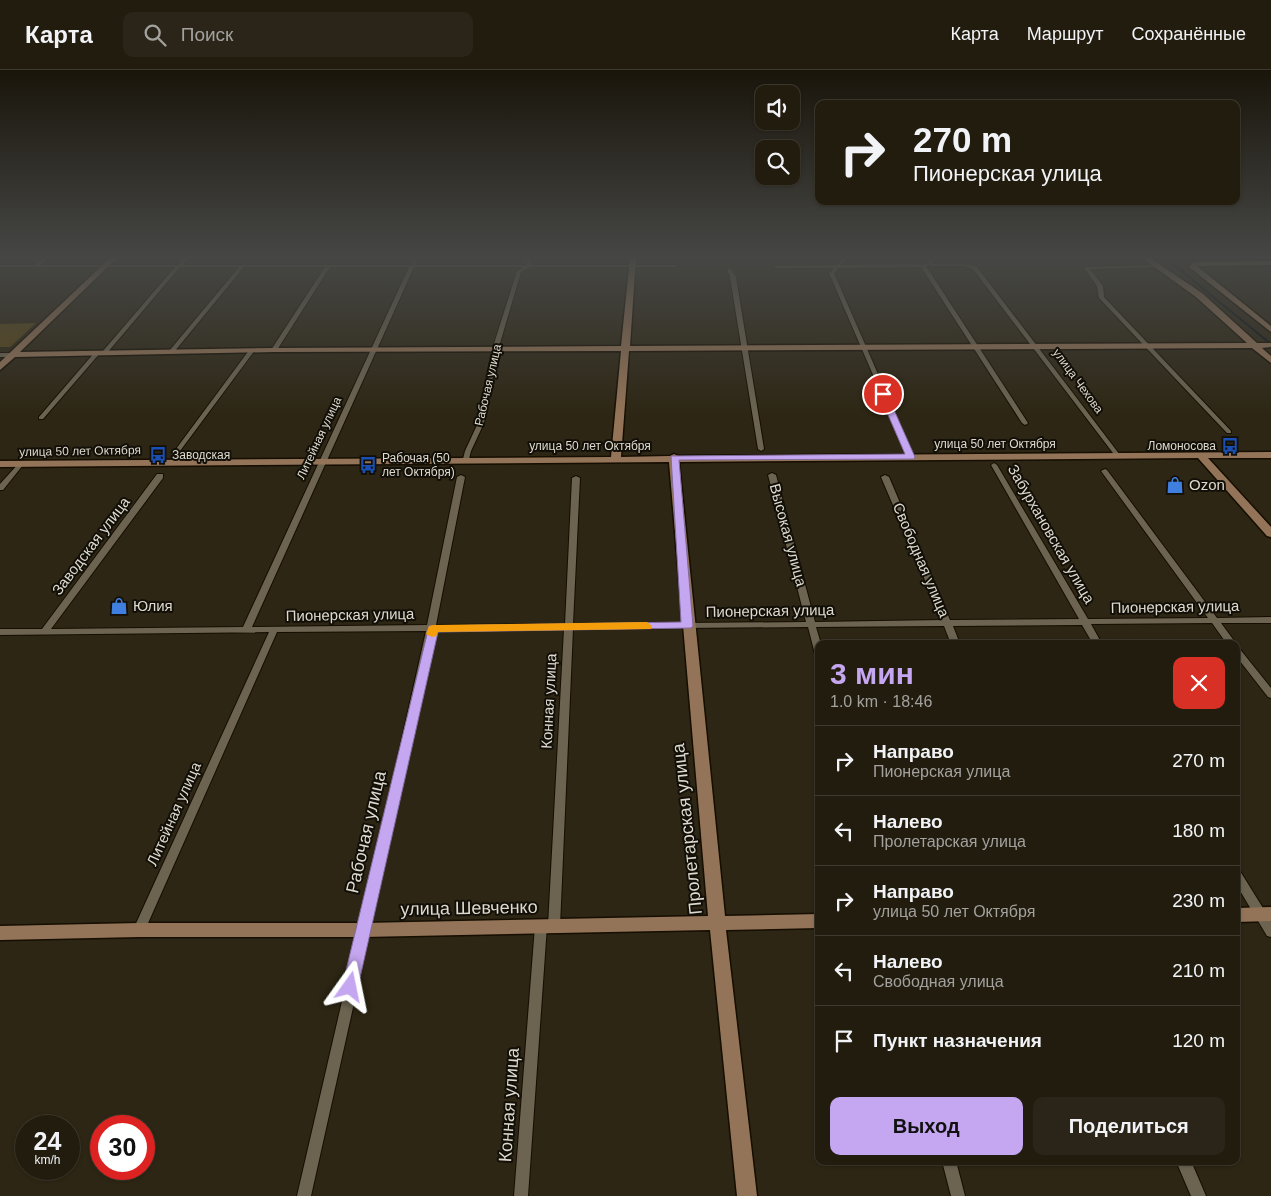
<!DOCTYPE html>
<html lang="ru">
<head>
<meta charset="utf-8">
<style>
	:root { --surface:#221c0f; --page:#2a2518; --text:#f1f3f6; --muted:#a2a19e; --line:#3f3a2f; --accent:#c5a6f0 }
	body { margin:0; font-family:Arial,sans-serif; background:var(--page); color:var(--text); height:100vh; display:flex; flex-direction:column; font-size:19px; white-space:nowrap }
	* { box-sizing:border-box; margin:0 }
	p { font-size:16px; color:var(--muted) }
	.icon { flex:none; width:28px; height:28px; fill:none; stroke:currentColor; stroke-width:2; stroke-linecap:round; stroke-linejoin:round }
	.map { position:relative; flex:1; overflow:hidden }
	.sheet { position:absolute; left:815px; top:570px; width:425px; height:525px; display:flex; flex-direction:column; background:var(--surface); border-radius:10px; box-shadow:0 1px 4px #0004,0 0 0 1px var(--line) }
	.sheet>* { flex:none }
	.top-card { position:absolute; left:815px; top:30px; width:425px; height:105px; border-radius:10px; box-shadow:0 1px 4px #0004,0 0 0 1px var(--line); background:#221c0f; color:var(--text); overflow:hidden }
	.tools { position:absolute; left:755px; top:15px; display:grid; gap:10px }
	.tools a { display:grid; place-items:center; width:45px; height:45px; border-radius:10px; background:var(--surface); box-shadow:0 1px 4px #0004,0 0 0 1px var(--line); font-size:25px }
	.speed { position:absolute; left:15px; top:1045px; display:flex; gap:10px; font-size:25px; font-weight:700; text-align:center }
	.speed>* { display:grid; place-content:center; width:65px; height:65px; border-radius:50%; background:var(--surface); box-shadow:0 1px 4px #0004,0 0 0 1px var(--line); line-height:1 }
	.speed small { font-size:12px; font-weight:400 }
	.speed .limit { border:8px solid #d22; background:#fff; color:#111 }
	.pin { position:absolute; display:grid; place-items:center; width:42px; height:42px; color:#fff; margin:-21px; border:2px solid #fff; border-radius:50%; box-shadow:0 1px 5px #0007 }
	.me { position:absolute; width:55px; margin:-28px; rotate:12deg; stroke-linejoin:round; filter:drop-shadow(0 0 4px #0008) }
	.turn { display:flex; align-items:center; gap:18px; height:105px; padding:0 15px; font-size:22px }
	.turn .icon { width:65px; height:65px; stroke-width:2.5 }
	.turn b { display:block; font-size:35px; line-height:42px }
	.round { display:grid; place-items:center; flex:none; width:52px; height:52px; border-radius:10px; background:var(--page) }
	.headline { display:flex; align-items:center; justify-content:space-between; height:85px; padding:0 15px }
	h1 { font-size:30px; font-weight:700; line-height:38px; color:var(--accent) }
	.button { display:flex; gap:10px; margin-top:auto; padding:10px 15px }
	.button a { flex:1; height:58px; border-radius:10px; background:var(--accent); color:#111; font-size:20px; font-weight:700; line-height:58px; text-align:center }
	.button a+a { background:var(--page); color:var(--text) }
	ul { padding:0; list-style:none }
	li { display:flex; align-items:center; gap:15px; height:70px; padding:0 15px; border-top:1px solid var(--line) }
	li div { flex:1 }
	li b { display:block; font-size:19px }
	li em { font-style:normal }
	header { display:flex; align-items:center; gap:30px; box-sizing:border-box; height:70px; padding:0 25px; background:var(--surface); border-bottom:1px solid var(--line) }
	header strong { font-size:24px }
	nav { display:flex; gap:28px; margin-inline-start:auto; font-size:18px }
	.search { width:350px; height:45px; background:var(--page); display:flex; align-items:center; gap:12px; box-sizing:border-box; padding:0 18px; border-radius:10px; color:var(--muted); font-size:19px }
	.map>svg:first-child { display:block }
	.green { fill:#584617 }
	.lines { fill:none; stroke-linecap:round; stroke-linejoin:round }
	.stream { stroke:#071319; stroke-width:2 }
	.street-casing { stroke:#150e01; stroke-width:2 }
	.secondary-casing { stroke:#150e01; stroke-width:3 }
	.street { fill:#6c6451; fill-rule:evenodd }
	.secondary { fill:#947458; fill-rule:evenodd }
	.route { fill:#c5a6f0; stroke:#806c9c }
	.slow { fill:#f59e0b }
	.labels { text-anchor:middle; stroke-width:4; stroke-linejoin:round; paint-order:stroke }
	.far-street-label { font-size:12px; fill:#dedacf; stroke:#120f08 }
	.far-poi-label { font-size:12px; fill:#dedacf; stroke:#120f08; text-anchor:start }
	.poi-label { font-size:15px; fill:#dedacf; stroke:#120f08; text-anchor:start }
	.street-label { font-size:15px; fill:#dedacf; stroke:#120f08 }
	.near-street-label { font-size:18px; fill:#dedacf; stroke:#120f08 }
</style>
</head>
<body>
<header>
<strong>Карта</strong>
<div class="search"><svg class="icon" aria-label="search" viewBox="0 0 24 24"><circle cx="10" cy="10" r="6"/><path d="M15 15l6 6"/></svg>Поиск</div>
<nav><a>Карта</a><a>Маршрут</a><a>Сохранённые</a></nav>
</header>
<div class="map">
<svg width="1271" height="1126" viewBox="0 0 1271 1126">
	<rect width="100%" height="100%" fill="#2d2614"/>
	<path class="green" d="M 36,253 L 10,277 L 0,277 L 0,254 Z"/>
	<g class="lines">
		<path class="stream" d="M 1177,188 L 1172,190 L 1174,195 L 1271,274"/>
		<g class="street-casing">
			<path id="street" d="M 43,188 L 48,188 L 41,195 L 178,195 L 183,188 L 188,188 L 183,195 L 411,195 L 414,188 L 418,188 L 415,195 L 526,195 L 528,188 L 532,188 L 531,195 L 676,195 L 678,196 L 676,197 L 530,197 L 521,202 L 498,280 L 484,353 L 471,381 L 469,389 L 466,391 L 463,389 L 465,381 L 478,353 L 492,280 L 517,201 L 523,197 L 414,197 L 252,557 L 427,555 L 457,407 L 461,405 L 465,407 L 436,555 L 565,554 L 572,408 L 576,406 L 580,408 L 573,554 L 806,552 L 768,405 L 772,403 L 776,405 L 815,552 L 942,550 L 881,407 L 885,405 L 889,407 L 950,550 L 1079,549 L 991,395 L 994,393 L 997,395 L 1088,549 L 1208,548 L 1101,401 L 1105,399 L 1107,400 L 1217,548 L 1271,547 L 1271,553 L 1221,553 L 1235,572 L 1236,574 L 1227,574 L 1212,553 L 1091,554 L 1102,574 L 1093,574 L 1082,555 L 953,556 L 960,574 L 951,574 L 944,556 L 816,557 L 821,574 L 819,574 L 819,587 L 815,584 L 808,557 L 573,559 L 560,856 L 558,860 L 554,861 L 550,860 L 548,856 L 564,559 L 435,561 L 391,767 L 311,1126 L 297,1126 L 380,767 L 426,561 L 277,562 L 145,860 L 143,864 L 139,865 L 135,864 L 133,860 L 269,562 L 0,565 L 0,559 L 42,559 L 157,404 L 163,404 L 163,408 L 51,559 L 243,557 L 409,197 L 330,197 L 277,280 L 274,282 L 271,280 L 325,197 L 244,197 L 174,282 L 170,282 L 170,280 L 239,197 L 180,197 L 107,283 L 105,284 L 102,282 L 103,281 L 175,197 L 0,197 L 0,195 L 35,195 Z
				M 843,188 L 848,188 L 842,195 L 929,194 L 929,196 L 926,196 L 1028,353 L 1027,354 L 1025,355 L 1022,353 L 921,197 L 839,198 L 834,203 L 914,387 L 911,389 L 909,388 L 829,203 L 834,198 L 775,198 L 773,197 L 775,196 L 837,195 Z
				M 926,188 L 930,188 L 934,194 L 964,194 L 977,197 L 1120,385 L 1120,387 L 1116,387 L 973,199 L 964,196 L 930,196 Z
				M 1160,195 L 1160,197 L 1158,197 L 1090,199 L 1103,216 L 1104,227 L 1231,361 L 1231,363 L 1227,363 L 1099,228 L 1097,216 L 1084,198 L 1086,197 Z
				M 729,198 L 731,199 L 736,207 L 764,379 L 761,381 L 758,379 L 730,207 L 727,199 Z
				M 250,279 L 255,280 L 180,381 L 176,381 L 176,379 Z
				M 95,282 L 100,283 L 43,349 L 39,349 L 39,347 Z
				M 0,283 L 13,283 L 16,285 L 13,287 L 0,287 Z
				M 21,392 L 24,394 L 23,395 L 3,420 L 0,420 L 0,414 L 19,393 Z
				M 1236,577 L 1239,578 L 1271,618 L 1271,628 L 1268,627 L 1236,586 Z
				M 1236,799 L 1240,801 L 1271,851 L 1271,867 L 1267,866 L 1236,814 Z
				M 541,851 L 545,852 L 547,856 L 528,1126 L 514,1126 L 535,856 L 537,852 Z
				M 942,1091 L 956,1091 L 965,1126 L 951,1126 Z
				M 1176,1091 L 1191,1091 L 1206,1126 L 1191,1126 Z"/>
		</g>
		<g class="secondary-casing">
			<path id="secondary" d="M 110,188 L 117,188 L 20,282 L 274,278 L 621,276 L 630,188 L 636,188 L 630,276 L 1247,273 L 1196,227 L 1142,188 L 1150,188 L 1202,223 L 1257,273 L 1271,273 L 1271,277 L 1262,278 L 1271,286 L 1271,293 L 1252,278 L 629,281 L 621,387 L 670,386 L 674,384 L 678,386 L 1271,382 L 1271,388 L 1208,388 L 1271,457 L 1271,467 L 1267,466 L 1198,388 L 679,392 L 725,846 L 819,844 L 819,858 L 726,860 L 757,1126 L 737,1126 L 710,860 L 363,867 L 139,867 L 0,870 L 0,856 L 139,853 L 363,853 L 708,846 L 669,392 L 0,397 L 0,391 L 611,387 L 621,281 L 274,282 L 15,287 L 0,300 L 0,292 Z
				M 1271,191 L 1271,195 L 1197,196 L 1271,256 L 1271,262 L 1189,197 L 1194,192 Z
				M 1271,837 L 1271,851 L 1236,852 L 1236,838 Z"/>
		</g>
		<use href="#street" class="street"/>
		<use href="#secondary" class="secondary"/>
	</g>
	<linearGradient id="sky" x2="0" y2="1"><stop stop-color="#19150b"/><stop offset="0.54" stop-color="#464745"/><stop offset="1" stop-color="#464745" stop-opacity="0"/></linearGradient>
	<rect width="1271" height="346" fill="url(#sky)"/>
	<path class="route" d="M 883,322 L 887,324 L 915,387 L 914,389 L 679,390 L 693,556 L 691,558 L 438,562 L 358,917 L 356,922 L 350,924 L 344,922 L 342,917 L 429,556 L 681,552 L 671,386 L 905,384 L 879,324 Z"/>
	<path class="slow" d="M 647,552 L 652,556 L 651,559 L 438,562 L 436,566 L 432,567 L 426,564 L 429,556 L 433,555 Z"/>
	<defs>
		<g id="bus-bare" transform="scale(1.35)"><path d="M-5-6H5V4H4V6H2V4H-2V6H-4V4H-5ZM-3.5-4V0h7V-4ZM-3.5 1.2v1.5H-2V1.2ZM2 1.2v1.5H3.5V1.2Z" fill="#1a4fb4" stroke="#120f08" stroke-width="2.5" paint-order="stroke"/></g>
		<g id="shop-bare" transform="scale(1.35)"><path d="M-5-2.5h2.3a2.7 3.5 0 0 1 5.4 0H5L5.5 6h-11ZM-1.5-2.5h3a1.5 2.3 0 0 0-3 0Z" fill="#3f7fe0" stroke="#120f08" stroke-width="2.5" paint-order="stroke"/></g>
	</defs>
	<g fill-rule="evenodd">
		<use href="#bus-bare" x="1230" y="376"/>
		<use href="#bus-bare" x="158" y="385"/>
		<use href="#bus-bare" x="368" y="395"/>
		<use href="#shop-bare" x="1175" y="415"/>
		<use href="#shop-bare" x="119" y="536"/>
	</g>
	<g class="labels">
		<g class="far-street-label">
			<text transform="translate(1078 311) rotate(54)" y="4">улица Чехова</text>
			<text transform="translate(488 315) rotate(-77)" y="4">Рабочая улица</text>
			<text transform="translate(319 368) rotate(-65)" y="4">Литейная улица</text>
			<text x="995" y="378">улица 50 лет Октября</text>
			<text x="590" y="380">улица 50 лет Октября</text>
			<text transform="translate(80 381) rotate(-1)" y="4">улица 50 лет Октября</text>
		</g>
		<g class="far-poi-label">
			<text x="1216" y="380" text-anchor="end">Ломоносова</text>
			<text x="172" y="389">Заводская</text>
			<text x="382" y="392">Рабочая (50<tspan x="382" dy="14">лет Октября)</tspan></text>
		</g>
		<g class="poi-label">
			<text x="1189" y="420">Ozon</text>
			<text x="133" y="541">Юлия</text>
		</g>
		<g class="street-label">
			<text transform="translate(1051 464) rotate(60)" y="5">Забурхановская улица</text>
			<text transform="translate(788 465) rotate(75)" y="5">Высокая улица</text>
			<text transform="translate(91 476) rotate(-53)" y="5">Заводская улица</text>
			<text transform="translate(921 490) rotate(67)" y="5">Свободная улица</text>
			<text transform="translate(1175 537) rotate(-1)" y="5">Пионерская улица</text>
			<text transform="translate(770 541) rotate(-1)" y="5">Пионерская улица</text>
			<text transform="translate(350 545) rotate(-1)" y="5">Пионерская улица</text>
			<text transform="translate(549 631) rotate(-87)" y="5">Конная улица</text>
			<text transform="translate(174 744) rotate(-66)" y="5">Литейная улица</text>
		</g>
		<g class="near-street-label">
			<text transform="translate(687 759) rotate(-96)" y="6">Пролетарская улица</text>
			<text transform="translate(366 762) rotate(-77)" y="6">Рабочая улица</text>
			<text transform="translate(469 838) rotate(-1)" y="6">улица Шевченко</text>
			<text transform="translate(509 1035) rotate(-86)" y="6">Конная улица</text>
		</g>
	</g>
</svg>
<div class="tools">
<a><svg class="icon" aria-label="sound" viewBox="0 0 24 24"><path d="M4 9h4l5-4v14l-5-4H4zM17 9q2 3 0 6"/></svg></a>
<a><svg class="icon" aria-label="search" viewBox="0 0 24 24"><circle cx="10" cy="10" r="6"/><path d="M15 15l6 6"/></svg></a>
</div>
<div class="speed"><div>24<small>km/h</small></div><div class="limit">30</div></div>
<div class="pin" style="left:883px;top:324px;background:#d93025"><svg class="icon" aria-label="arrive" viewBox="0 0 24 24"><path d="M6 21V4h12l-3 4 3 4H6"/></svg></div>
<svg class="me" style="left:350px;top:917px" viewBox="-20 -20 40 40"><path d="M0-17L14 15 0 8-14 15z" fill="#c5a6f0" stroke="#fff" stroke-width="4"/></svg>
<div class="top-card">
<div class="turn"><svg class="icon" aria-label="right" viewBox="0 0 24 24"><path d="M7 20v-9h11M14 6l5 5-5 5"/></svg><div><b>270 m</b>Пионерская улица</div></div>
</div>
<section class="sheet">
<div class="headline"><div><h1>3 мин</h1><p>1.0 km · 18:46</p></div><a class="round" style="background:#d93025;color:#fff"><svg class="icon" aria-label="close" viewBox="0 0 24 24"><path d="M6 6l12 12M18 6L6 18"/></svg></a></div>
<ul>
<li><svg class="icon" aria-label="right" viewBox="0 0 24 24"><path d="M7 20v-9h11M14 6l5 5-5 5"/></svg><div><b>Направо</b><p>Пионерская улица</p></div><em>270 m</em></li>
<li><svg class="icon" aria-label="left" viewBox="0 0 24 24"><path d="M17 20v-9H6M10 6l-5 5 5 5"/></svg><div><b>Налево</b><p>Пролетарская улица</p></div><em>180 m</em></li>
<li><svg class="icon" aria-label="right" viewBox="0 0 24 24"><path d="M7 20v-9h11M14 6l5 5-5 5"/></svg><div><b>Направо</b><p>улица 50 лет Октября</p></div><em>230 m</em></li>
<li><svg class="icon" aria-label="left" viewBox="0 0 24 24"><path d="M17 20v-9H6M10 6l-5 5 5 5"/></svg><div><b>Налево</b><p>Свободная улица</p></div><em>210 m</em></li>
<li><svg class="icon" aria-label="arrive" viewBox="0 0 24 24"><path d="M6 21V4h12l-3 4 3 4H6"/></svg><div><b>Пункт назначения</b></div><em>120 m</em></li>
</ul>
<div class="button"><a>Выход</a><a>Поделиться</a></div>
</section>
</div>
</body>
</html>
